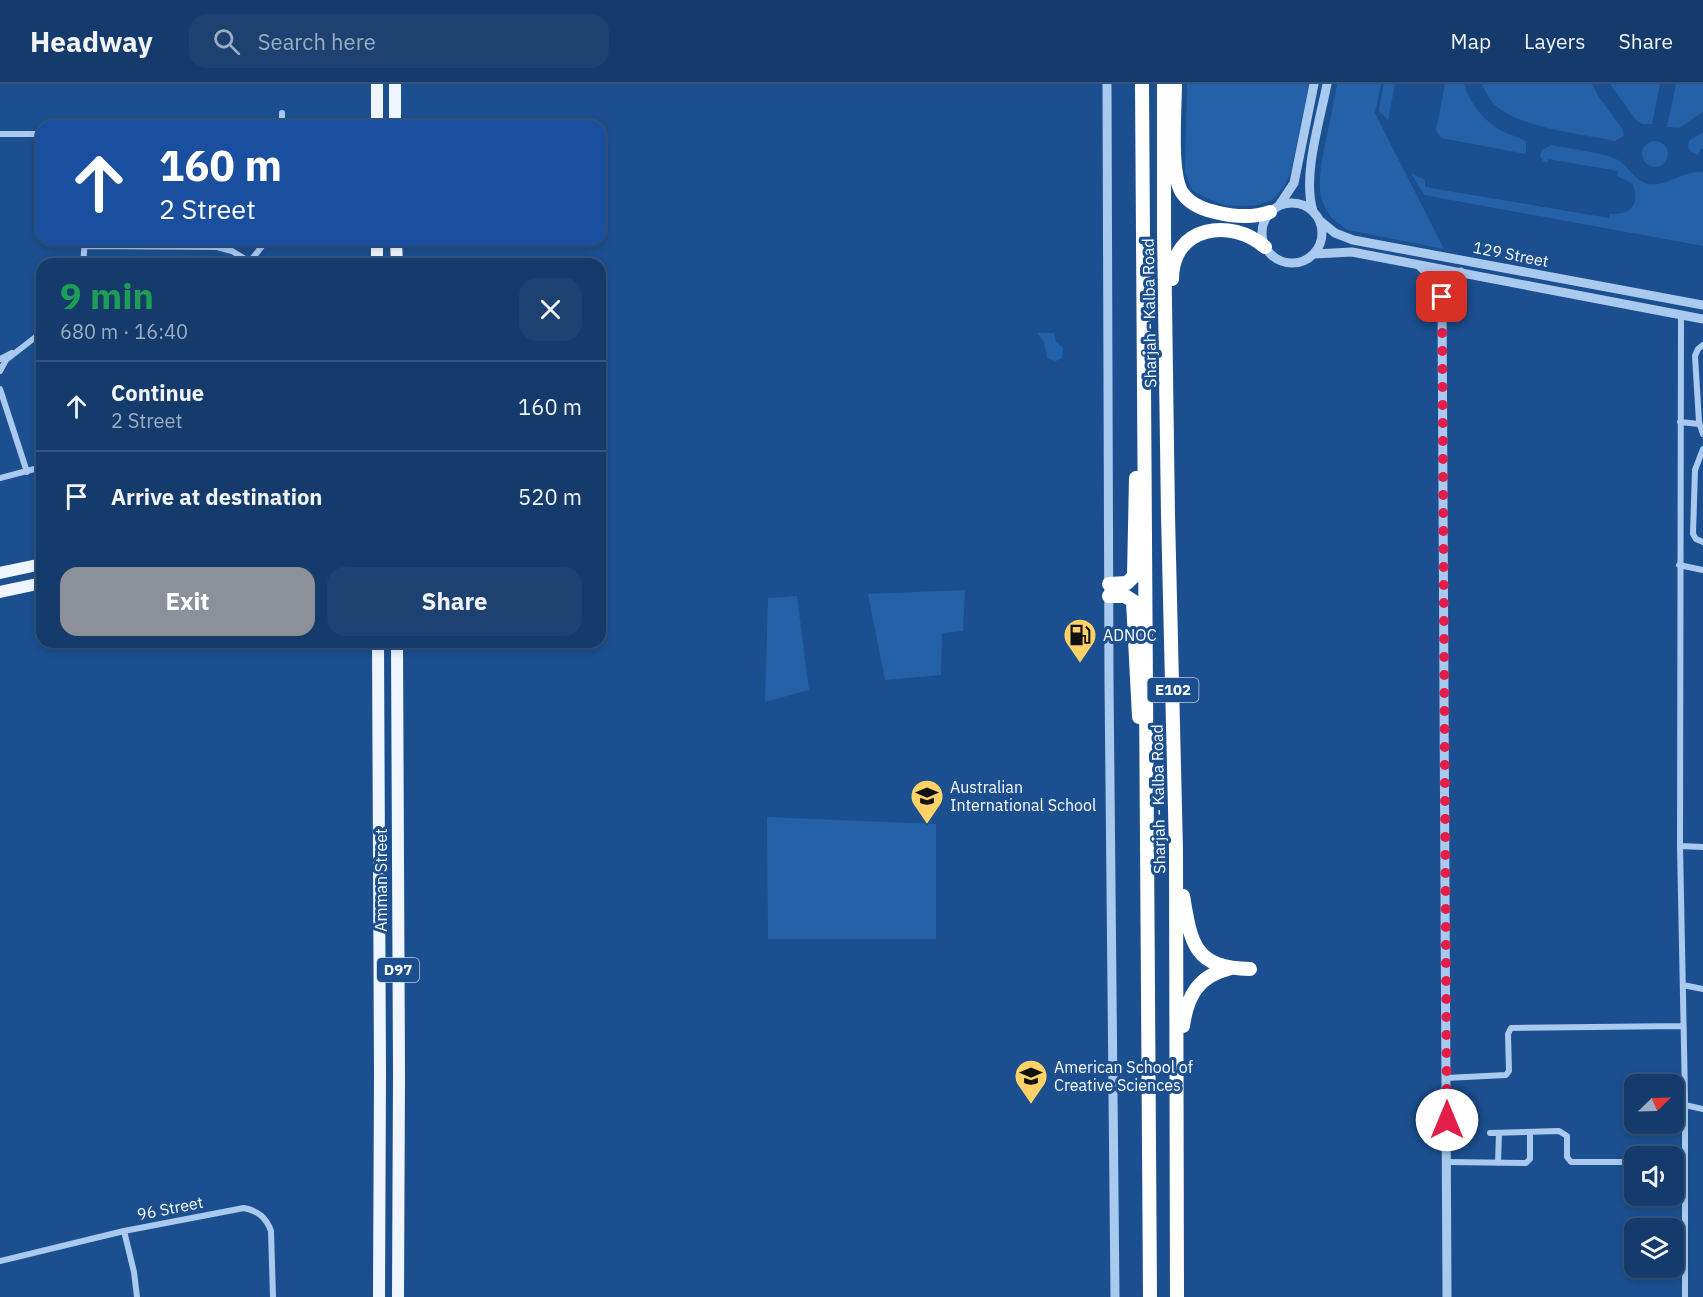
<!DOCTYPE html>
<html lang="en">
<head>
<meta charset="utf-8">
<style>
	:root { --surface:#143b6b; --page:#1d4271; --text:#f1f3f6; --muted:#9dadc1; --line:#33557e; --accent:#8c9099 }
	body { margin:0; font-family:"IBM Plex Sans",sans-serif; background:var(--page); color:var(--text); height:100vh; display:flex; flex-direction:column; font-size:22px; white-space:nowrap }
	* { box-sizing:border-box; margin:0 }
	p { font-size:20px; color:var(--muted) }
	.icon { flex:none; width:33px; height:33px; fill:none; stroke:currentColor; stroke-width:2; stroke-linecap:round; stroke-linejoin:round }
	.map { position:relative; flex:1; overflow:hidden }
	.side { position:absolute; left:36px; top:174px; width:570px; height:390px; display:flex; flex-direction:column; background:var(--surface); border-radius:18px; box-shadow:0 3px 9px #0003,0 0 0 2px var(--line) }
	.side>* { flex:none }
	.hud { position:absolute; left:36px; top:36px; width:570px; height:126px; border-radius:18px; box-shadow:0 3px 9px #0003,0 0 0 2px var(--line); background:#1a4fa0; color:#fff; overflow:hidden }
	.needle { width:39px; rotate:67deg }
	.fabs { position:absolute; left:1624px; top:990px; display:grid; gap:12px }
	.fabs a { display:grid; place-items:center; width:60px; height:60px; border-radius:12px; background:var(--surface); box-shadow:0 3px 9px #0003,0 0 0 2px var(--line); font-size:30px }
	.pin { position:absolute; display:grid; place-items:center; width:51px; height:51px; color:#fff; margin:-26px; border-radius:12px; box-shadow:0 3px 9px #0006 }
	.me { position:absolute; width:66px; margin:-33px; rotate:0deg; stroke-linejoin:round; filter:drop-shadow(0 0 4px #0008) }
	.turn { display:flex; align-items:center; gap:21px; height:126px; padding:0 24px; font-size:27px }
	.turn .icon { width:78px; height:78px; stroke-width:2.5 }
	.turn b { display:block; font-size:42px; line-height:51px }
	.round { display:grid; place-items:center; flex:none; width:63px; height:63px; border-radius:18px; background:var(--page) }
	.head { display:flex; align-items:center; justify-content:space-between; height:102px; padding:0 24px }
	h1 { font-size:36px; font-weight:700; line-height:45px; color:#1e9e55 }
	.button { display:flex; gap:12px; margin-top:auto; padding:12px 24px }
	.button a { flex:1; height:69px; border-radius:18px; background:var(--accent); color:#fff; font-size:24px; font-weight:700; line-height:69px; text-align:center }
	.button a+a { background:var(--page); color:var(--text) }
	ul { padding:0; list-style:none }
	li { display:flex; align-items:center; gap:18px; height:90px; padding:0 24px; border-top:2px solid var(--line) }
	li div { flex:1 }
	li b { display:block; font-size:22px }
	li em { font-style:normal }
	header { display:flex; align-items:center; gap:36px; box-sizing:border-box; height:84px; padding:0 30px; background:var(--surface); border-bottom:2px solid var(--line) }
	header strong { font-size:28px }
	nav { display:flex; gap:33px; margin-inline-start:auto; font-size:21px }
	.search { width:420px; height:54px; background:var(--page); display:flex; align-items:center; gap:15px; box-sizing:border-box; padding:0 21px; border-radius:18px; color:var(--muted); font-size:22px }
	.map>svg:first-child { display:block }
	.green { fill:#2461a8 }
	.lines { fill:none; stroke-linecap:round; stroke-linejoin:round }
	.minor { stroke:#a9c9ee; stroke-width:6 }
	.tertiary { stroke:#a9c9ee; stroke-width:9 }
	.primary { stroke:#f0f6ff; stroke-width:12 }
	.motorway { stroke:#fff; stroke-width:14 }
	.route { stroke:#e11d48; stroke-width:10; stroke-dasharray:0 18 }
	.labels { text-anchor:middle; stroke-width:6; stroke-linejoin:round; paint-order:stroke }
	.shield { fill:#1b4f8f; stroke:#bbcadd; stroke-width:1.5 }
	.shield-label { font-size:15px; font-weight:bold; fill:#fff }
	.street-label { font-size:16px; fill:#fff; stroke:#1b4f8f }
	.poi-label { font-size:16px; fill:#fff; stroke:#1b4f8f; text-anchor:start }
</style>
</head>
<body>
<header>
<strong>Headway</strong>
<div class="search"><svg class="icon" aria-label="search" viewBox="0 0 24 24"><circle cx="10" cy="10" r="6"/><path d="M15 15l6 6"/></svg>Search here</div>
<nav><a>Map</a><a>Layers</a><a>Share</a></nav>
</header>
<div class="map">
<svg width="1703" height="1213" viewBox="0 0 1703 1213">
	<rect width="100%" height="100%" fill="#1b4f8f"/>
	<path class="green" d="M 1187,0 L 1309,0 L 1291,88 L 1284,103 L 1272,116 L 1258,121 L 1241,122 L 1223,121 L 1204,113 L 1192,106 L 1185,88 Z
		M 1337,0 L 1381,0 L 1375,29 L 1444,165 L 1348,146 C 1310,124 1319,92 1326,55 C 1330,37 1334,18 1337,0 Z
		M 1384,0 L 1395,0 L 1388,36 L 1379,27 Z
		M 1445,0 L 1464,0 C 1471,21 1483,37 1504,48 C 1511,52 1519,52 1526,58 L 1526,70 L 1441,54 L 1436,46 Z
		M 1482,0 L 1592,0 L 1599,13 L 1623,46 L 1624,52 L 1615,57 C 1582,50 1518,44 1494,20 C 1489,15 1485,7 1482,0 Z
		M 1610,0 L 1660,0 L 1652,40 L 1642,40 L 1636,36 Z
		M 1676,0 L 1703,0 L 1703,28 L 1679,44 L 1667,43 Z
		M 1703,48 L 1703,65 L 1701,65 L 1698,71 L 1691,68 L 1688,63 L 1689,57 Z
		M1642 70a13 13 0 1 1 26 0a13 13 0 1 1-26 0Z
		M 1551,61 C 1565,64 1604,69 1616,75 C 1629,81 1633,97 1649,100 C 1669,103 1682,86 1703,88 L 1703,162 L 1424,111 L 1411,89 L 1425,96 L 1425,103 L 1609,134 L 1610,130 C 1632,131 1641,120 1632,99 L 1617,92 L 1618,87 L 1548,75 L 1547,79 L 1543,77 L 1540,72 L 1542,66 Z
		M 1037,249 L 1054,249 L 1056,258 L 1063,264 L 1062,274 L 1056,277 L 1047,274 L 1044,258 Z
		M 965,506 L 963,547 L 942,549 L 941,591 L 885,596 L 868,510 Z
		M 797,512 L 809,606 L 765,618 L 768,514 Z
		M 767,733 L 936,740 L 936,855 L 768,855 Z"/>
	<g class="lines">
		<path class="minor" d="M 282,29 L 282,42
			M 0,50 L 42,50
			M 85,162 L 217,163 L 232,167 L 250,178
			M 83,180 L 85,156
			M 248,180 L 267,156
			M 1681,231 L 1680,762 L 1685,1012 L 1685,1213
			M 1703,261 L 1698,265 L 1695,272 L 1699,338 L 1703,350
			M 0,275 L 12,269
			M 0,287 L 6,276 L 42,248
			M 0,305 L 27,388
			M 1680,338 L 1699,340
			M 1703,365 L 1695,386 L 1693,450 L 1696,455 L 1703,458
			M 0,394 L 42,383
			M 1679,481 L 1703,486
			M 1680,762 L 1703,763
			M 1683,901 L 1703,905
			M 1446,994 L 1506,991 L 1509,987 L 1508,950 L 1511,944 L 1683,942
			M 1685,1021 L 1703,1025
			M 1490,1049 L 1559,1047 L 1567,1052 L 1567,1073 L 1571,1078 L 1635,1078
			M 1674,1077 L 1685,1077
			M 1447,1078 L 1526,1079 L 1530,1075 L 1530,1048
			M 1498,1079 L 1499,1049
			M 124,1147 L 134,1188 L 137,1213
			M 0,1177 L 124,1147 L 244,1124 C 258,1127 266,1133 271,1147 L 273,1213"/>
		<path class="tertiary" d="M 1107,0 L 1109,597 L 1115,1213
			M1262 149a30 30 0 1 1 60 0a30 30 0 1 1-60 0Z
			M 1280,120 L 1294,99 L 1314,0
			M 1313,127 C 1302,92 1320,37 1327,0
			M 1319,136 L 1335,149 L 1353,156 L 1703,221
			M 1314,170 L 1352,168 L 1703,235
			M 1419,181 L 1436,198 L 1442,213 L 1447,1213
			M 1442,213 L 1449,199 L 1461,188"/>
		<path class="primary" d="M 377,0 L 377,42
			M 395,0 L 395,42
			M 377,156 L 377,180
			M 396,156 L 397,180
			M 0,489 L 42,480
			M 0,508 L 42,499
			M 378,558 L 380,990 L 379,1213
			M 397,558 L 399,990 L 398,1213"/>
		<path class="motorway" d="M 1142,0 L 1150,1213
			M 1164,0 L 1164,148 L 1168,431 L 1176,767 L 1177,1213
			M 1175,0 C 1175,25 1169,92 1183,110 C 1192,122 1206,126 1219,129 C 1237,133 1253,134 1270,128
			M 1172,195 C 1172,142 1231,133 1265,163
			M 1109,500 L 1127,499 L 1134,492 L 1136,394
			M 1109,512 L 1125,512 L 1133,517 L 1139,633
			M 1183,812 C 1191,861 1195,884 1250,885
			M 1183,942 C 1187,913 1198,892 1228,885"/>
	</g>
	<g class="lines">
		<path class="route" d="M 1442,213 L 1447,1036"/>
	</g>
	<defs>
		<g id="fuel-pin" transform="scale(1.725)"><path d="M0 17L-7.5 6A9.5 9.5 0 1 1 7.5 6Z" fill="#ffd166" stroke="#1b4f8f"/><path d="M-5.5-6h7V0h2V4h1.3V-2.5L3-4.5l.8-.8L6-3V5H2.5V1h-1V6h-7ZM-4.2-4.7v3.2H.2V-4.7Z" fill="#111"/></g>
		<g id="school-pin" transform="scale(1.725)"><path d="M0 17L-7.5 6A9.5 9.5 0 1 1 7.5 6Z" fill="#ffd166" stroke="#1b4f8f"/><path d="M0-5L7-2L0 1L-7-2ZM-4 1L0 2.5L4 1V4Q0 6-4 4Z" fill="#111"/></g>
	</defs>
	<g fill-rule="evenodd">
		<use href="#fuel-pin" x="1080" y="551"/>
		<use href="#school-pin" x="927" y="712"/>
		<use href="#school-pin" x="1031" y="992"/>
	</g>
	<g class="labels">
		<g class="shield">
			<rect x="1147.5" y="594" width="51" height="24" rx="4.5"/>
			<rect x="377" y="874" width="42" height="24" rx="4.5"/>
		</g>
		<g class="shield-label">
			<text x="1173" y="611">E102</text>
			<text x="398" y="891">D97</text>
		</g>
		<g class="street-label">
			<text transform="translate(1511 170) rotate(11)" y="6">129 Street</text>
			<text transform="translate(1149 229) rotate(-91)" y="6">Sharjah - Kalba Road</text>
			<text transform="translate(1158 715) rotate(-91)" y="6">Sharjah - Kalba Road</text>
			<text transform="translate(381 796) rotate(-90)" y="6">Amman Street</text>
			<text transform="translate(170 1124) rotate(-11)" y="6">96 Street</text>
		</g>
		<g class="poi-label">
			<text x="1103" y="557">ADNOC</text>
			<text x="950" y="709">Australian<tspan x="950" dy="18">International School</tspan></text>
			<text x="1054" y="989">American School of<tspan x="1054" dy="18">Creative Sciences</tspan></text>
		</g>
	</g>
</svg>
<div class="fabs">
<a><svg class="needle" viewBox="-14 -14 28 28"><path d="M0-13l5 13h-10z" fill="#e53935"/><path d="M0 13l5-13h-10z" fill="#9dadc1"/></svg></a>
<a><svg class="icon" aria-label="sound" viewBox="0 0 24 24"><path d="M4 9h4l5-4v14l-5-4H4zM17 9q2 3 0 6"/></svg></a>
<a><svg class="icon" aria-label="layers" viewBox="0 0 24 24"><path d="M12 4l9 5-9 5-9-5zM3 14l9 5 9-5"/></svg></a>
</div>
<div class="pin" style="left:1442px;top:213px;background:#d93025"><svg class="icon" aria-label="arrive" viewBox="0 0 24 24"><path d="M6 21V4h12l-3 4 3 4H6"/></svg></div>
<svg class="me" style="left:1447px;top:1036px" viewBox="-20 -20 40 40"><circle r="19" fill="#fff"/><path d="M0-13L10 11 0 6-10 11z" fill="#e11d48"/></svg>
<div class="hud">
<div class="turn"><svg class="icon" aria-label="ahead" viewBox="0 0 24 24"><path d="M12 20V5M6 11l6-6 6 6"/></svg><div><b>160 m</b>2 Street</div></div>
</div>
<section class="side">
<div class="head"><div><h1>9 min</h1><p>680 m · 16:40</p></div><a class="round"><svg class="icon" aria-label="close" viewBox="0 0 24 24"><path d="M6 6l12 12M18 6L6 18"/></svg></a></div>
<ul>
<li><svg class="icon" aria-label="ahead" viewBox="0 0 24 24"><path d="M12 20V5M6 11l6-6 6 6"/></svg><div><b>Continue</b><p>2 Street</p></div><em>160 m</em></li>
<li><svg class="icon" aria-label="arrive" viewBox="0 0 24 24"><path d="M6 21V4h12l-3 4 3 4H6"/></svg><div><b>Arrive at destination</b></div><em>520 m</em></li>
</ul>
<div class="button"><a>Exit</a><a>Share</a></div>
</section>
</div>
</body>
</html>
